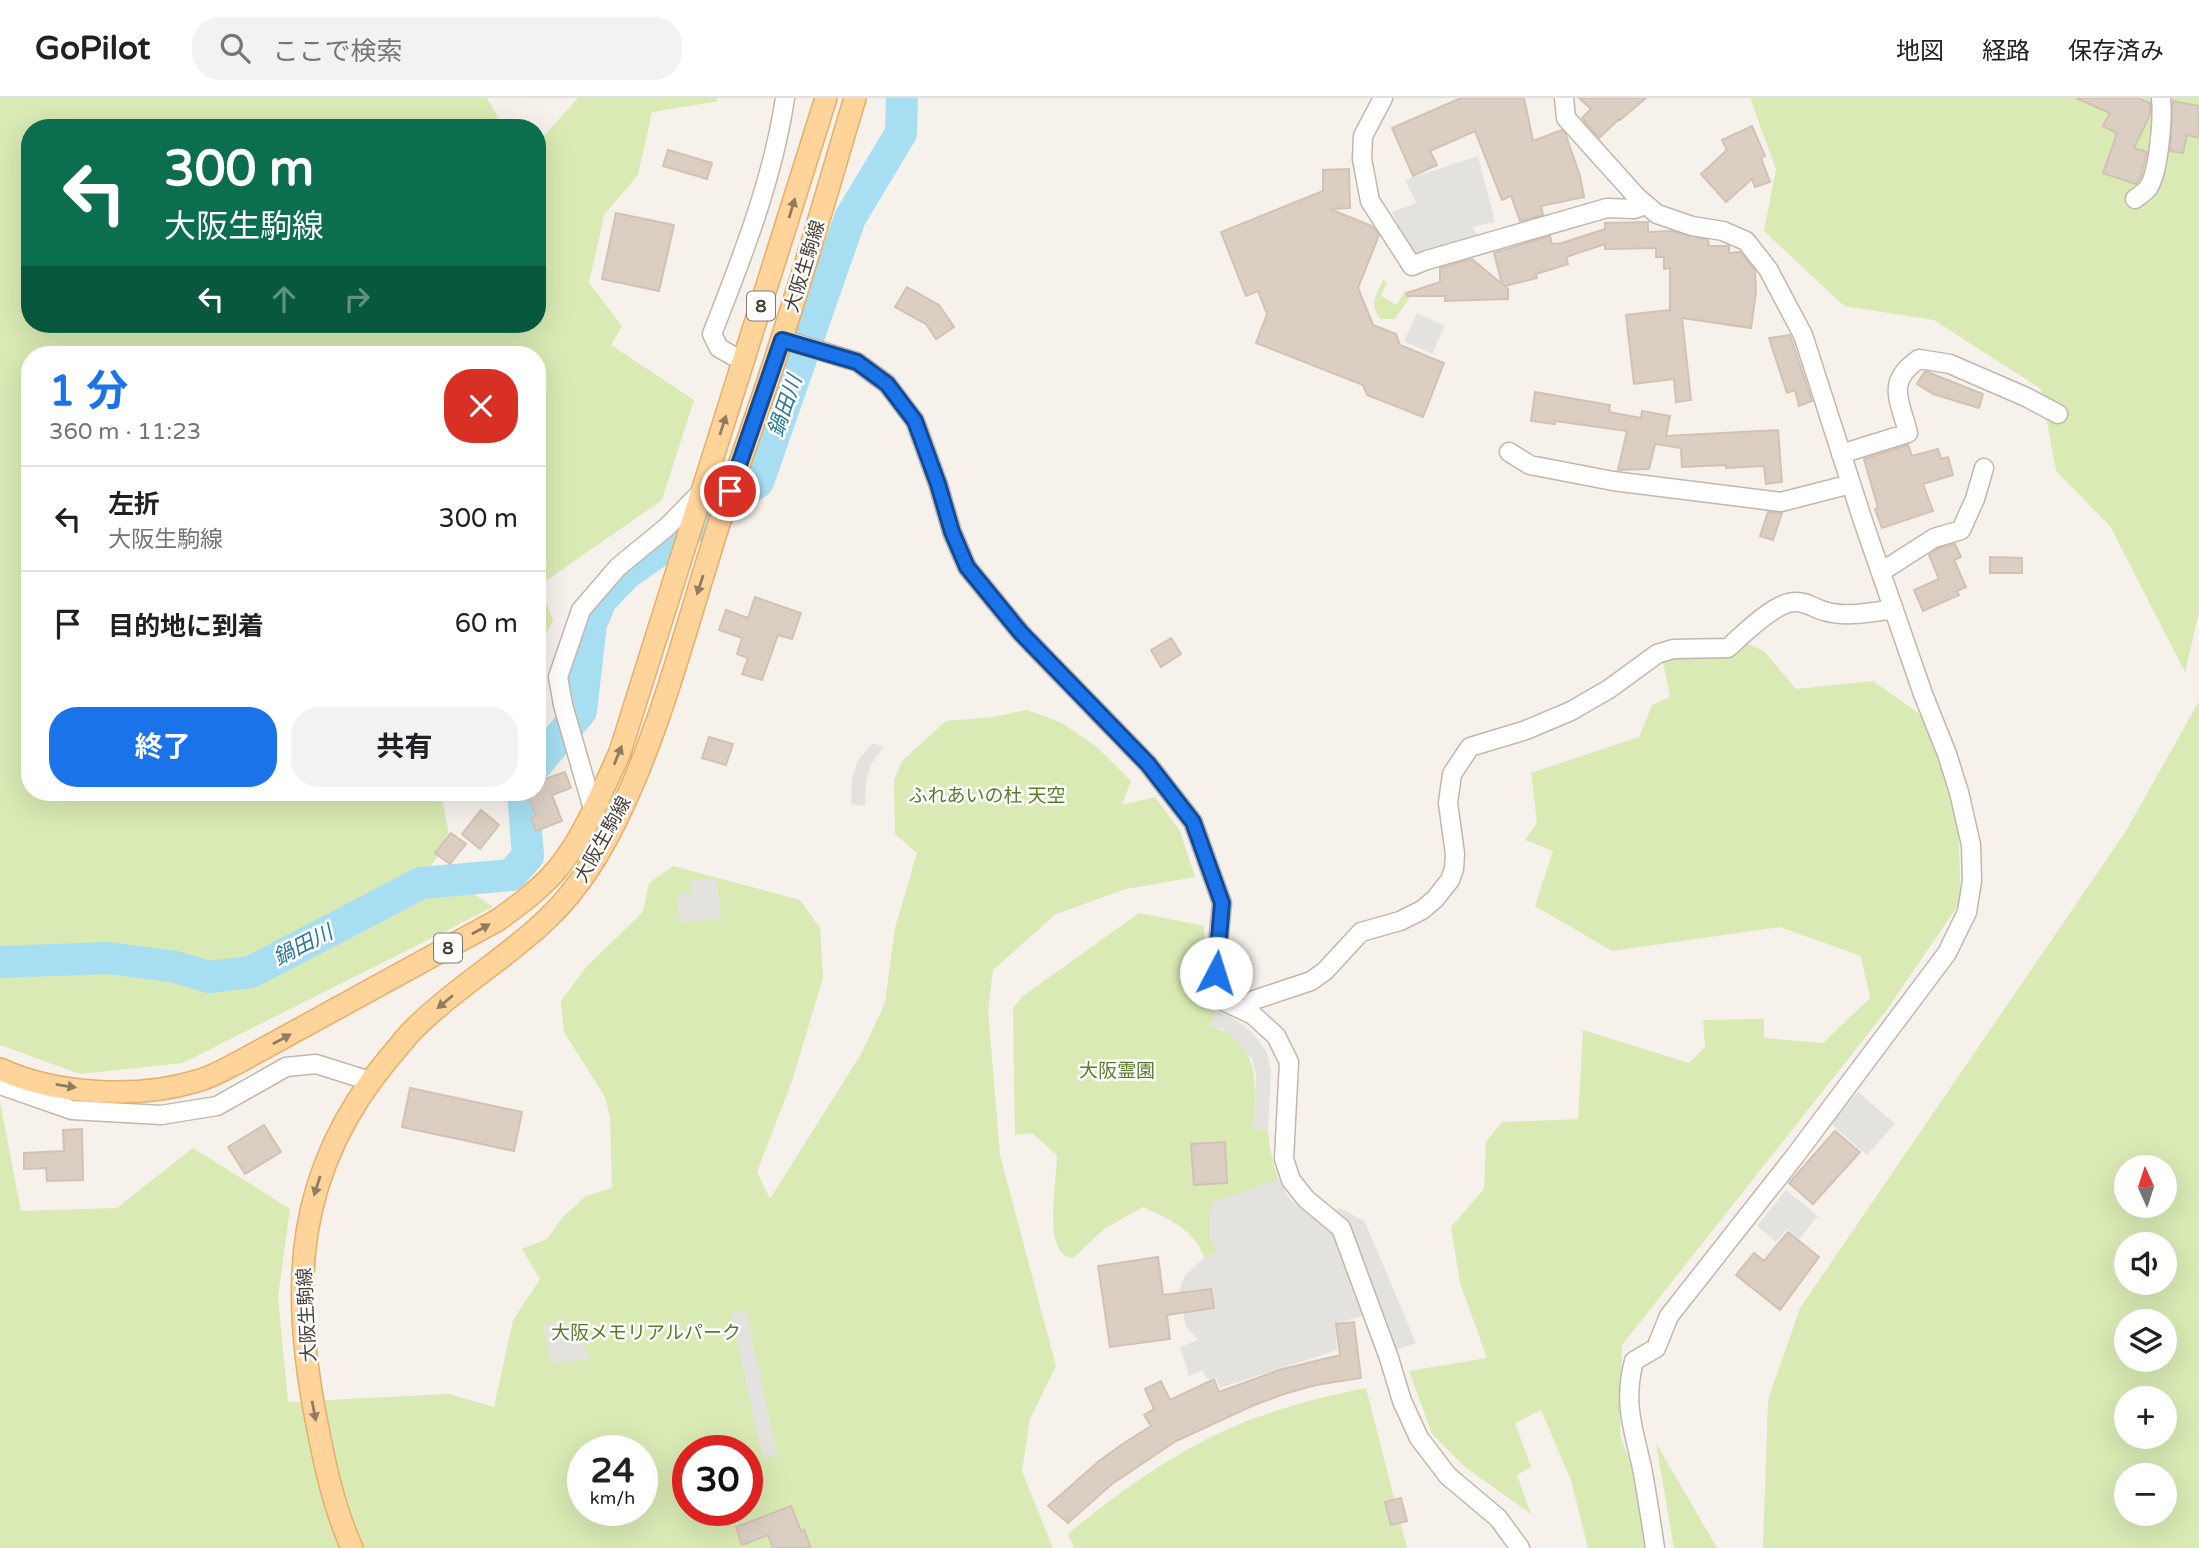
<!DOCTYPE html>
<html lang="ja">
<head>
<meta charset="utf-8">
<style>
	:root { --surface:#fff; --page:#f2f2f2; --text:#202124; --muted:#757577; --line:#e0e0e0; --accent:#1a73e8 }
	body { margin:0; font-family:"Varela Round","Noto Sans JP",sans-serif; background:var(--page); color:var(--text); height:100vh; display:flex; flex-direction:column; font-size:26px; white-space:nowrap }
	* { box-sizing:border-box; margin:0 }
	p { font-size:23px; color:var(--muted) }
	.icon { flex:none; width:38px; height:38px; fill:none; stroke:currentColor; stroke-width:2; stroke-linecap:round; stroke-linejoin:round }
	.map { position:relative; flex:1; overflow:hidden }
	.side { position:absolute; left:21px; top:248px; width:525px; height:455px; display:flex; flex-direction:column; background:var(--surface); border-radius:28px; box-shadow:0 7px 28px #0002 }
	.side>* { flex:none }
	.hud { position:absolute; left:21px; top:21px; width:525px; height:214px; border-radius:28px; box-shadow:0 7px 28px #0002; background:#0b6e4f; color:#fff; overflow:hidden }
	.needle { width:46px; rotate:357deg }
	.tools { position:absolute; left:2114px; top:1057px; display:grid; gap:14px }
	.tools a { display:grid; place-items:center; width:63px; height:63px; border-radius:50%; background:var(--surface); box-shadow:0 7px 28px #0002; font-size:35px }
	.speed { position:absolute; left:567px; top:1337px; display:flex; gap:14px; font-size:35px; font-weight:700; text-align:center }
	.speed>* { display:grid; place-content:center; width:91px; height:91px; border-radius:50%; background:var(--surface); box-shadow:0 7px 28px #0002; line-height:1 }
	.speed small { font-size:18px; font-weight:400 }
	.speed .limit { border:10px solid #d22; background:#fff; color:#111 }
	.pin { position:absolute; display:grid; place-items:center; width:60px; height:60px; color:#fff; margin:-30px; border:4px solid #fff; border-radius:50%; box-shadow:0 2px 7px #0007 }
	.me { position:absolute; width:77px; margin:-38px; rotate:5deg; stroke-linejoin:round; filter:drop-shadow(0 0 5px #0008) }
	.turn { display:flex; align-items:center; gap:24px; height:147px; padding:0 28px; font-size:32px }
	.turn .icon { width:91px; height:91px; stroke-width:2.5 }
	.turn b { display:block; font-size:49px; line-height:60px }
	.lanes { display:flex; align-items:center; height:66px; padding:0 28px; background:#0003; justify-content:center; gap:35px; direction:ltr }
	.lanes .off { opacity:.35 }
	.round { display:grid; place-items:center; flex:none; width:74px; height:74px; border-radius:28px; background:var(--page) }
	.head { display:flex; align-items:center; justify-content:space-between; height:119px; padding:0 28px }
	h1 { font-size:42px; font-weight:700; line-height:52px; color:var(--accent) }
	.button { display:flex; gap:14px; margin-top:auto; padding:14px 28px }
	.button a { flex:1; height:80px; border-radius:28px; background:var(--accent); color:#fff; font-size:28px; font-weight:700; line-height:80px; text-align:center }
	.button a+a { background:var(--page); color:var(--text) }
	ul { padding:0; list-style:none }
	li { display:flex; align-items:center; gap:21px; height:105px; padding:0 28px; border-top:2px solid var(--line) }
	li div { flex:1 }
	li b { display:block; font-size:26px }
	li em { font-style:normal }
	header { display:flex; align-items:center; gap:42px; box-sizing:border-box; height:98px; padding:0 35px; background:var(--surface); border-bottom:2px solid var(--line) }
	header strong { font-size:33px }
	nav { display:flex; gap:38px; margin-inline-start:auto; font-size:24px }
	.search { width:490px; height:63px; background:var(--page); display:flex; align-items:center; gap:18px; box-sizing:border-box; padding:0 24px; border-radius:28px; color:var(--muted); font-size:26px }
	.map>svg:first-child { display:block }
	.green { fill:#d9eab4; fill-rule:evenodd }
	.parking { fill:#e4e2df }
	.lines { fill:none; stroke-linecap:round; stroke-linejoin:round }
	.river { stroke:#a7def2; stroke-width:32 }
	.building { fill:#dbcec3; stroke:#d3c2b3; stroke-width:2 }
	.minor-casing { stroke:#c2b7ad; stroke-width:21 }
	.major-casing { stroke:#e6ae68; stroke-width:24 }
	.minor { stroke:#fff; stroke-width:18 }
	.major { stroke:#ffd49b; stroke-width:21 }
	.oneway { fill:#927c60 }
	.route-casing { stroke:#114b97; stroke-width:18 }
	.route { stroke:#1a73e8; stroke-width:12 }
	.labels { text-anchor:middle; stroke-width:5; stroke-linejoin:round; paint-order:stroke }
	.shield { fill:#fff; stroke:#807a74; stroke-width:2 }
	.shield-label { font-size:18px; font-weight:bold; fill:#4a4138 }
	.street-label { font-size:19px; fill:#4a4138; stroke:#fff }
	.park-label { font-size:19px; fill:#567e29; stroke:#fff }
	.water-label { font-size:21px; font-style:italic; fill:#287998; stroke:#fff }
</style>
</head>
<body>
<header>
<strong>GoPilot</strong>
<div class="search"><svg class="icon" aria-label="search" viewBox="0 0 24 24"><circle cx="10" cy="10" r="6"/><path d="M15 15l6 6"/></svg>ここで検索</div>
<nav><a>地図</a><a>経路</a><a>保存済み</a></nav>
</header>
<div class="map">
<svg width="2199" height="1450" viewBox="0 0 2199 1450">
	<rect width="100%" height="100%" fill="#f6f1eb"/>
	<path class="green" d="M 0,0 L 487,0 L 504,30 L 30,30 L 30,226 L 537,226 L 537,37 L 544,38 L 578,0 L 716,0 L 719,3 L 652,14 L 638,77 L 604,117 L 589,185 L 622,228 L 611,247 L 694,302 L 662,402 L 540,487 L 553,523 L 537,552 L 537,257 L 30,257 L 30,695 L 441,695 L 450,742 L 431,767 L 493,809 L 183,965 L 80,976 L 0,947 Z
		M 1750,0 L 2199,0 L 2199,514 L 2185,574 L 2110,428 L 2056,373 L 2041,291 L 1934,222 L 1844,208 L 1764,133 L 1776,71 Z
		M 1383,182 L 1387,184 L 1381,198 L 1397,207 L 1405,193 L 1412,196 L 1395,221 L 1381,221 C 1368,208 1377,196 1383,182 Z
		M 1746,545 L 1764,553 L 1796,591 L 1873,583 L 1928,622 L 1958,726 L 1961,803 L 1886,913 L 1622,1247 L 1620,1337 L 1639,1388 L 1650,1450 L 1588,1450 L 1571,1382 L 1541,1312 L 1515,1325 L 1531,1369 L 1517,1377 L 1531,1416 L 1465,1369 L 1432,1336 L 1409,1273 L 1487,1260 L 1460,1185 L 1451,1129 L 1484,1091 L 1486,1044 L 1502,1024 L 1578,1021 L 1583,932 L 1689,965 L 1705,949 L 1703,922 L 1764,921 L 1764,940 L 1823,945 L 1870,900 L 1861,858 L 1780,829 L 1612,853 L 1535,808 L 1553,753 L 1525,742 L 1537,725 L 1531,675 L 1639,639 L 1652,607 L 1670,599 L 1662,559 Z
		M 2199,603 L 2199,1450 L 1763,1450 L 1768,1302 L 1800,1210 L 2126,733 ZM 2165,1069 L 2165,1108 L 2126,1108 L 2126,1069 ZM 2165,1146 L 2165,1185 L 2126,1185 L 2126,1146 ZM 2126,1223 L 2165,1223 L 2165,1262 L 2126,1262 ZM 2126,1300 L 2165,1300 L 2165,1339 L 2126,1339 ZM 2165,1377 L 2165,1416 L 2126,1416 L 2126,1377 Z
		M 1027,612 L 1062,625 L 1098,650 L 1131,683 L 1122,707 L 1155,699 L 1180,733 L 1195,779 L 1126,791 L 1056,816 L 993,872 L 988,912 L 1000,1057 L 1056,1268 L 1030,1321 L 1022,1373 L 1053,1450 L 0,1450 L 0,1004 L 21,1113 L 117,1110 L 193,1050 L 290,1111 L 278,1199 L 288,1304 L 449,1296 L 494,1309 L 513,1222 L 540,1181 L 522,1151 L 547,1141 L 563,1119 L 586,1098 L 612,1090 L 610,1019 L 605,999 L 564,934 L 561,903 L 587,868 L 643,814 L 649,785 L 673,768 L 800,802 L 820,830 L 823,880 L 792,983 L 757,1074 L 770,1101 L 861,956 L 885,905 L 895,830 L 917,755 L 895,736 L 894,682 L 902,663 L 946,623 L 993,619 ZM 583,1353 L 642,1353 L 642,1412 L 583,1412 ZM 688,1353 L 747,1353 L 747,1412 L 688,1412 Z
		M 1139,815 L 1204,828 L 1204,908 L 1215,913 L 1211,928 C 1263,942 1255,990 1254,1032 L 1268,1032 C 1270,1055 1275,1082 1289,1100 C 1294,1107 1303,1113 1310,1118 L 1204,1160 C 1197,1133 1166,1119 1143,1109 L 1104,1131 L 1073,1160 C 1067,1159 1062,1157 1059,1151 C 1047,1128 1057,1083 1057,1057 L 1032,1035 L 1015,1037 L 1013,910 L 1023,898 Z
		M 1366,1290 L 1407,1450 L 1074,1450 L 1068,1436 C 1125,1389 1188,1344 1258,1319 C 1294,1306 1330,1297 1366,1290 Z
		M 1656,1345 L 1717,1450 L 1674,1450 Z"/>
	<path class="parking" d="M 1478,58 L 1495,124 L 1472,129 L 1481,141 L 1415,163 L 1392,114 L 1416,105 L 1405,82 Z
		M 1417,215 L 1445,228 L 1432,256 L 1404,243 Z
		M 873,645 L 884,649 L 871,666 L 866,683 L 865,708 L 851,706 L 852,680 L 858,662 Z
		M 690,782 L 717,782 L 721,821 L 679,824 L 677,796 L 692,795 Z
		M 1215,913 L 1230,918 L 1244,928 L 1257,940 L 1267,955 L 1271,973 L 1268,1032 L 1254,1032 L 1256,976 L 1252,961 L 1235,941 L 1223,931 L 1210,928 Z
		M 1858,994 L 1895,1026 L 1867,1057 L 1830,1025 Z
		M 1279,1081 L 1289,1101 L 1310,1118 L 1341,1110 L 1365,1124 L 1416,1245 L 1380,1258 L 1373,1235 L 1362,1218 L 1335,1226 L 1337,1252 L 1220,1290 L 1216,1279 L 1207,1281 L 1202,1272 L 1189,1278 L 1180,1249 L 1198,1242 L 1186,1229 L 1179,1193 L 1185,1177 L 1204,1160 L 1217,1155 L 1209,1138 L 1211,1105 Z
		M 1786,1092 L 1818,1118 L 1799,1141 L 1787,1131 L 1776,1144 L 1757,1128 Z
		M 746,1212 L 777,1357 L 763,1360 L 731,1216 Z
		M 562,1221 L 592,1260 L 552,1266 L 543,1227 Z"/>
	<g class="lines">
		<path class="river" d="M 537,666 L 581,613 L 591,526 L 601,502 L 627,475 L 758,384 L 850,120 L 901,35 L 902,0
			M 0,864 L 108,860 L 176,869 L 209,879 L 251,874 L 421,785 L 511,777 L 528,758 L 523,695"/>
	</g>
	<path class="building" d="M 1461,0 L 1524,0 L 1533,43 L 1562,32 L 1565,35 L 1580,78 L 1584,99 L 1541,108 L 1543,117 L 1520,123 L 1511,98 L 1502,102 L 1475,33 L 1430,53 L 1437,67 L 1413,78 L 1392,30 Z
		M 1579,0 L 1646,0 L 1620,22 L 1619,21 L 1599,40 L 1582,20 L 1591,11 Z
		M 2076,0 L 2138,0 L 2150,5 L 2150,17 L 2134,50 L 2147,54 L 2141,78 L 2136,86 L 2103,75 L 2117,35 L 2103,28 L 2110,15 Z
		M 2173,3 L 2199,8 L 2199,40 L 2187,37 L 2183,55 L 2170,53 Z
		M 1752,28 L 1765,58 L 1761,60 L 1770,84 L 1755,89 L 1752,81 L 1726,104 L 1701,76 L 1727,52 L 1722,42 Z
		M 668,52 L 712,65 L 707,81 L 663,68 Z
		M 1349,71 L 1350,110 L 1330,111 L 1372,128 L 1379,137 L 1358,190 L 1373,227 L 1396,236 L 1400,247 L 1444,265 L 1423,319 L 1367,297 L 1363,287 L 1256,245 L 1267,216 L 1258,193 L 1246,198 L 1221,134 L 1323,93 L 1323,72 Z
		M 616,115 L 674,127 L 659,193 L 602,181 Z
		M 1648,124 L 1648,134 L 1671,133 L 1708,142 L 1709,148 L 1729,148 L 1729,155 L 1740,154 L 1755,172 L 1756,194 L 1751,230 L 1682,220 L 1691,302 L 1676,304 L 1674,281 L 1634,286 L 1626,217 L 1670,212 L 1670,170 L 1664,171 L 1664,159 L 1656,159 L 1656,150 L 1605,151 L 1605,146 L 1566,159 L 1568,166 L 1536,176 L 1537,180 L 1505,188 L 1508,191 L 1508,201 L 1445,203 L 1445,198 L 1407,198 L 1407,195 L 1440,184 L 1440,170 L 1472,161 L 1502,186 L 1494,155 L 1550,138 L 1552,146 L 1562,145 L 1605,131 L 1605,125 Z
		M 907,189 L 939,207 L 954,229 L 936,241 L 926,226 L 895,209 Z
		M 1790,237 L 1812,303 L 1799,308 L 1795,292 L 1787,295 L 1769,240 Z
		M 1925,273 L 1983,296 L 1979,310 L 1933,296 L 1917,286 Z
		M 1535,294 L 1610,307 L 1609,314 L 1641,320 L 1642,313 L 1670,318 L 1666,338 L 1778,332 L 1782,384 L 1766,386 L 1764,368 L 1726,370 L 1726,367 L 1682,369 L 1681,350 L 1655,346 L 1649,371 L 1618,372 L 1627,333 L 1555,323 L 1555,326 L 1531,323 Z
		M 1908,347 L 1912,358 L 1938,351 L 1941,361 L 1948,359 L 1953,377 L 1923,386 L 1933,413 L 1882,430 L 1875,411 L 1878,410 L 1864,361 Z
		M 1768,414 L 1782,415 L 1773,442 L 1760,438 Z
		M 1955,446 L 1961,459 L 1954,462 L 1966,489 L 1957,493 L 1959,497 L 1923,513 L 1914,492 L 1939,481 L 1929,457 L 1939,450 Z
		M 1990,459 L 2022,460 L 2022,475 L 1990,475 Z
		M 755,499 L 801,515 L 792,541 L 778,537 L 762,582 L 742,576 L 748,560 L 737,556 L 742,540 L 719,532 L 726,512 L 748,520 Z
		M 1171,540 L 1181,556 L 1161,569 L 1151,552 Z
		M 709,639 L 733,646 L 726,667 L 702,660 Z
		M 537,663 L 545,681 L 565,674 L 571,690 L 552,697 L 562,723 L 536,733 L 531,720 L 536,718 L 527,695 L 537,695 Z
		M 481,712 L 499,727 L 480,751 L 462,736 Z
		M 451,735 L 466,746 L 450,766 L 435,755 Z
		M 410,990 L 522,1014 L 514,1053 L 402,1029 Z
		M 264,1027 L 281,1054 L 245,1076 L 228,1049 Z
		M 82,1031 L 83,1082 L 47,1083 L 46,1070 L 24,1071 L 24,1055 L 64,1053 L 63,1032 Z
		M 1835,1033 L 1860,1054 L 1813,1106 L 1789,1085 Z
		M 1225,1044 L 1227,1085 L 1194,1087 L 1191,1046 Z
		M 1788,1134 L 1819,1159 L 1780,1212 L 1736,1177 L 1754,1155 L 1764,1163 Z
		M 1158,1159 L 1163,1197 L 1211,1191 L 1214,1210 L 1167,1217 L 1170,1241 L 1110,1249 L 1098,1168 Z
		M 1354,1224 L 1361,1280 L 1316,1287 L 1284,1296 L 1254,1307 L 1176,1343 L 1112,1386 L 1068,1425 L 1048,1408 L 1099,1363 L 1124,1345 L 1151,1328 L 1144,1317 L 1154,1311 L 1145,1291 L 1161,1283 L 1170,1302 L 1214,1281 L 1219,1294 L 1279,1272 L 1340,1257 L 1336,1226 Z
		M 1401,1400 L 1407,1423 L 1391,1427 L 1385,1404 Z
		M 791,1408 L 801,1433 L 804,1432 L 811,1450 L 773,1450 L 768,1437 L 742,1447 L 736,1429 Z"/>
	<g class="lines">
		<g class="minor-casing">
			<path id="minor" d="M 1383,0 L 1363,38 L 1362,61 L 1370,103 L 1412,168 L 1427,162 L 1607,110 L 1634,111 L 1646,107
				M 1564,0 L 1566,20 L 1637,99 L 1657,116 L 1692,128 L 1723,133 L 1746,143 L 1768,171 L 1803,237 L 1863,423 L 1923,596 L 1947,656 L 1959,694 L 1971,747 L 1972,783 L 1967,814 L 1947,855 L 1795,1058 L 1669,1218 L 1656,1250 L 1634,1263 C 1623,1305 1633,1329 1642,1370 C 1647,1396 1651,1423 1655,1450
				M 2135,101 C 2139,98 2145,94 2148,90 C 2159,75 2163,19 2161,0
				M 782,241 L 857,264 L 887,286 L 915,323 L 938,386 L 952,434 L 967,469 L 1021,535 L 1148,666 L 1193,724 L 1222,805 L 1213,898 L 1253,917 L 1276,938 L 1289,964 L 1284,1061 L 1291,1082 L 1306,1101 L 1341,1130 L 1389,1260 L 1402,1303 L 1419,1340 L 1448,1378 L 1498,1420 L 1520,1450
				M 744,264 L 719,250 L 712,236 C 742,160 773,81 785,0
				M 1509,354 L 1530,367 L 1613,383 L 1781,404 L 1851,386
				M 1841,356 L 1908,335 C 1900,302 1885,284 1919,261 L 1950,266 L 2026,299 L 2058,316
				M 1881,474 L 1934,440 L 1961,432 L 1975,401 L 1984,370
				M 593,711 L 563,607 L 558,579 L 581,512 L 618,469 L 668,428 L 702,393
				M 1245,913 L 1254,902 L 1311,883 L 1325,873 L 1361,834 L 1400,823 L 1422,812 L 1435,801 L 1450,782 L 1454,771 L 1455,756 L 1448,705 L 1452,676 L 1470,649 L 1526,632 L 1571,613 L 1609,591 L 1657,556 L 1673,551 L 1728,550 C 1742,537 1774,505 1794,504 C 1806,503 1813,510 1824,513 C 1846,520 1872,514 1894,511
				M 0,987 L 72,1012 L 161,1017 L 217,1008 L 286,969 L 316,966 L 370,983"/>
		</g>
		<g class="major-casing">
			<path id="major" d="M 0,971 C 56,997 138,1001 197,983 C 212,979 227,970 241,963 L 498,822 C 520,806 542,790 559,769 C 586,735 602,693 620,654 L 826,0
				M 352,1450 C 334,1410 325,1368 317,1326 C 289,1187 295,1072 389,960 C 398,950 406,938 416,929 C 456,889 507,860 547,821 C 581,789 604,749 623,708 C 663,622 688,523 717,432 C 738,368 762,304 782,240 C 808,161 831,80 855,0"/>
		</g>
		<use href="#minor" class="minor"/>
		<use href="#major" class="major"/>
	</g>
	<defs><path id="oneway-solid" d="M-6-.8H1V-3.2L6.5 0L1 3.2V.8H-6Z" transform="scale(1.75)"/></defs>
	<g class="oneway">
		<use href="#oneway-solid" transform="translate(792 110) rotate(-73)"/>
		<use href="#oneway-solid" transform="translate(723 327) rotate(-72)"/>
		<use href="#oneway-solid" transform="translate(700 487) rotate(108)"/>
		<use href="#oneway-solid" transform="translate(618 657) rotate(-68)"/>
		<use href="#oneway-solid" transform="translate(481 831) rotate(-29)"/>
		<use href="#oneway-solid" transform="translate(445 904) rotate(140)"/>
		<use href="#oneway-solid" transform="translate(282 941) rotate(-29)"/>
		<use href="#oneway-solid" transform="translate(66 988) rotate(9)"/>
		<use href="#oneway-solid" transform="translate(317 1088) rotate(108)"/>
		<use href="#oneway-solid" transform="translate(314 1313) rotate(79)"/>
	</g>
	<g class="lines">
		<g class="route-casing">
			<path id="route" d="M 730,393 L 782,242 L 857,264 L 887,286 L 915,323 L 938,386 L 952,434 L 967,469 L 1021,535 L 1148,666 L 1193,724 L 1222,805 L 1216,875"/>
		</g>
		<use href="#route" class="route"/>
	</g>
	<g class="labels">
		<g class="shield">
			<rect x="747" y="193.5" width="28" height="29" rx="5"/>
			<rect x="434" y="835.5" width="28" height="29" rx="5"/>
		</g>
		<g class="shield-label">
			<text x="761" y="214">8</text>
			<text x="448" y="856">8</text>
		</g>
		<g class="street-label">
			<text transform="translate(804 168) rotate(-73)" y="7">大阪生駒線</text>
			<text transform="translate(602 741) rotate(-61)" y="7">大阪生駒線</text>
			<text transform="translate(306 1217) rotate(-93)" y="7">大阪生駒線</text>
		</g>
		<g class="park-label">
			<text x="987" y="704">ふれあいの杜 天空</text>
			<text x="1117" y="979">大阪霊園</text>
			<text x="646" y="1241">大阪メモリアルパーク</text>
		</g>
		<g class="water-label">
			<text transform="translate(785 308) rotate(-71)" y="7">鍋田川</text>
			<text transform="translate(303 847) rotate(-27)" y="7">鍋田川</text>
		</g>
	</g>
</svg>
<div class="tools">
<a><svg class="needle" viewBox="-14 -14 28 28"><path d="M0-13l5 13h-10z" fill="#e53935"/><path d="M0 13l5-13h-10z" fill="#757577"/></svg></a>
<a><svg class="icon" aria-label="sound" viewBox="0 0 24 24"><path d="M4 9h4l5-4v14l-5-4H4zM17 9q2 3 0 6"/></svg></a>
<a><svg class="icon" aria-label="layers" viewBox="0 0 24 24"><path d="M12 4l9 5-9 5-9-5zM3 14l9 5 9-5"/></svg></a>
<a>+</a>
<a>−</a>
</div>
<div class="speed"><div>24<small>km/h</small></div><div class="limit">30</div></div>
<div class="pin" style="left:730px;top:393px;background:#d93025"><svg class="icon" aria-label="arrive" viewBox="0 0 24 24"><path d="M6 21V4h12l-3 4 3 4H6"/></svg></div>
<svg class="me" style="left:1216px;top:875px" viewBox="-20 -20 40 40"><circle r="19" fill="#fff"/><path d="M0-13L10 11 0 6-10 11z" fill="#1a73e8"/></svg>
<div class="hud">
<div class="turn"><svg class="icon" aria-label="left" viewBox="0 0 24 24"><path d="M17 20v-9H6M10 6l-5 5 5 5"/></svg><div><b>300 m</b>大阪生駒線</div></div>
<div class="lanes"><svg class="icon" aria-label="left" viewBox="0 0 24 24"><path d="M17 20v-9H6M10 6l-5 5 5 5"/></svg><svg class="icon off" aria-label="ahead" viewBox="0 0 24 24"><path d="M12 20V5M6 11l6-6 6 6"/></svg><svg class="icon off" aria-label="right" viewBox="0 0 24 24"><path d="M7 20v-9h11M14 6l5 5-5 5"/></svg></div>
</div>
<section class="side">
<div class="head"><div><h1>1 分</h1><p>360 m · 11:23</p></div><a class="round" style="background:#d93025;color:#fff"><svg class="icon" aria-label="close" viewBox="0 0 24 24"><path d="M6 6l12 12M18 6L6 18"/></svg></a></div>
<ul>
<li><svg class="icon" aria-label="left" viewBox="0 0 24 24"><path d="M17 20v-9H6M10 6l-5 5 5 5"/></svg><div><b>左折</b><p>大阪生駒線</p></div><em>300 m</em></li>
<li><svg class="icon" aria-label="arrive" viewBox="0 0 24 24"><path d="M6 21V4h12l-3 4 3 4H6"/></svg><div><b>目的地に到着</b></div><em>60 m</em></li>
</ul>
<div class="button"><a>終了</a><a>共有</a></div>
</section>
</div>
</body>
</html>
